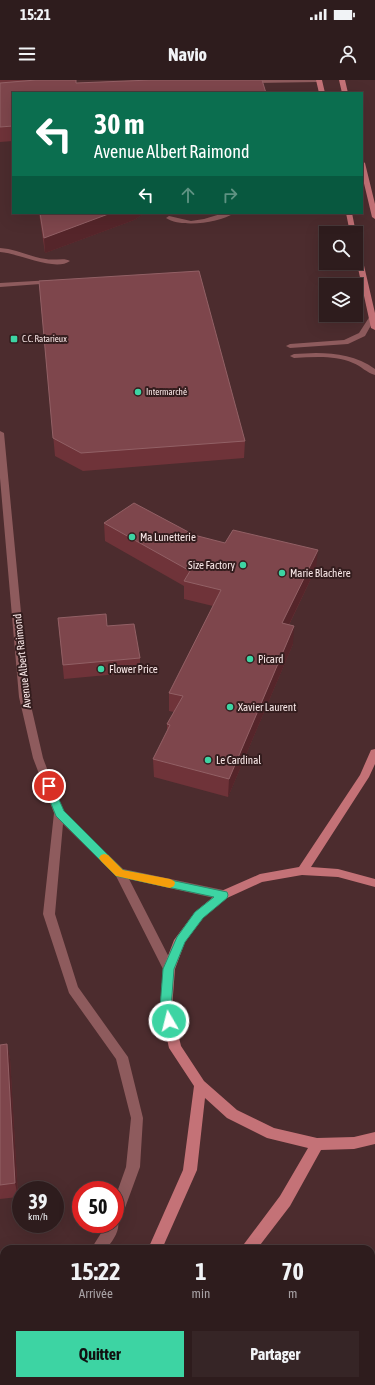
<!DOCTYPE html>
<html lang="fr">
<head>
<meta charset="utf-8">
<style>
	:root { --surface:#2e1c1d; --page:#362526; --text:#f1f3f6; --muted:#a7a1a4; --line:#493a3b; --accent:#3dd4a3 }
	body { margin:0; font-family:"Asap Condensed",sans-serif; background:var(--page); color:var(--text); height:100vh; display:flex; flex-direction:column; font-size:15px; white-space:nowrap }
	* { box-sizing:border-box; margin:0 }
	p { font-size:13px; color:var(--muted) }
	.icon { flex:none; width:22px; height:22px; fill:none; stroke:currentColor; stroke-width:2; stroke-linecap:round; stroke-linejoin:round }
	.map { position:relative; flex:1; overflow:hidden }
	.drawer { position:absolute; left:0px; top:1165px; width:375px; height:140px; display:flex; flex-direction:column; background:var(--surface); border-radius:12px 12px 0 0; box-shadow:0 4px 16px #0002,0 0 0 1px var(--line) }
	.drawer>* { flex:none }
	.top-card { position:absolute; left:12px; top:12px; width:351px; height:122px; border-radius:0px; box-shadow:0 4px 16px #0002,0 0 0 1px var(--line); background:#0b6e4f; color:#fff; overflow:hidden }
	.tools { position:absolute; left:319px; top:146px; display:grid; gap:8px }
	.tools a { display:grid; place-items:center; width:44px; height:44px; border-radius:0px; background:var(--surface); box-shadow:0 4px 16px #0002,0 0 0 1px var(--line); font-size:20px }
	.speed { position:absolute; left:12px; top:1101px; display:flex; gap:8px; font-size:20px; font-weight:700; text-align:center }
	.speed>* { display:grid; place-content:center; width:52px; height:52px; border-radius:50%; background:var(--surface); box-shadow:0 4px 16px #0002,0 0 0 1px var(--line); line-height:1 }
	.speed small { font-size:10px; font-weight:400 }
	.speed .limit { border:6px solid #d22; background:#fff; color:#111 }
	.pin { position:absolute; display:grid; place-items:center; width:34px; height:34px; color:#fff; margin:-17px; border:2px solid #fff; border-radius:50%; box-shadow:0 1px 4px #0007 }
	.me { position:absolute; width:44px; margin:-22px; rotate:352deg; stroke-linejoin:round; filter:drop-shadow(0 0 3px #0008) }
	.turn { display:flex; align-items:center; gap:14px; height:84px; padding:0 16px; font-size:18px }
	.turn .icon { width:52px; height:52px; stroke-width:2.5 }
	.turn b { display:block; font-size:28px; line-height:34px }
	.lanes { display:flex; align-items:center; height:38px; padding:0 16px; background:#0003; justify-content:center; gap:20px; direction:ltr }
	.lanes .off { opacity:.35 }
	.eta { display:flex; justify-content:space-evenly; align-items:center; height:68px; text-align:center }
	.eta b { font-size:24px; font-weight:700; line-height:28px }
	.button { display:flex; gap:8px; margin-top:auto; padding:8px 16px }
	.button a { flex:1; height:46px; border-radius:0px; background:var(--accent); color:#111; font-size:16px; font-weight:700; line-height:46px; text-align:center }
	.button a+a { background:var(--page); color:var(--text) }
	.status { display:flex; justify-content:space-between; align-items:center; height:28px; padding:0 20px; background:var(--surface); direction:ltr }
	.status svg { height:11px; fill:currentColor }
	header { display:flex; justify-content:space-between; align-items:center; height:52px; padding:0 16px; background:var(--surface); font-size:18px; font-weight:700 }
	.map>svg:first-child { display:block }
	.built { fill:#4c2c2e; fill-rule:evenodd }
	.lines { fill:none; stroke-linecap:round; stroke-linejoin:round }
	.service { fill:#8e5b5d; fill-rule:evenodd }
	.minor { fill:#8e5b5d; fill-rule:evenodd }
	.tertiary { fill:#8e5b5d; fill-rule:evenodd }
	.secondary { fill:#c47277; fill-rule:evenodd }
	.wall { fill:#6f3339 }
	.shaded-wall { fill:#55252a }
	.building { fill:#7e464c; stroke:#926065 }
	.route { fill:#3dd4a3; stroke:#288a6a }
	.slow { fill:#f59e0b }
	.poi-dot { fill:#3dd4a3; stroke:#341d1e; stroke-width:1.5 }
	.labels { text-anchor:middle; stroke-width:4; stroke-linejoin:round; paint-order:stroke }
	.far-poi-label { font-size:9px; fill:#fae9e9; stroke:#341d1e; text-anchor:start }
	.poi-label { font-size:11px; fill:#fae9e9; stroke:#341d1e; text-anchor:start }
	.street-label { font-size:11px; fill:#fae9e9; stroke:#341d1e }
</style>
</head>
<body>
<div class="status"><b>15:21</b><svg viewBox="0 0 49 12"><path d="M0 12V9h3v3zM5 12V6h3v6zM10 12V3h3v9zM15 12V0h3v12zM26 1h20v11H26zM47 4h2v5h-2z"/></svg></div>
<header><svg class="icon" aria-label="menu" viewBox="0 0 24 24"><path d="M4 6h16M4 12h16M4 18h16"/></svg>Navio<svg class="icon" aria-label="person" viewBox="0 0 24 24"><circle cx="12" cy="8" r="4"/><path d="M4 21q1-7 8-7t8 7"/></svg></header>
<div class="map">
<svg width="375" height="1305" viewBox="0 0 375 1305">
	<rect width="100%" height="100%" fill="#3e2627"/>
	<path class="built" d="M 0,0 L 375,0 L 375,1305 L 0,1305 ZM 13,13 L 362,13 L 362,133 L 13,133 ZM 326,153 L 356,153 L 356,183 L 326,183 ZM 326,205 L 356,205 L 356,235 L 326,235 ZM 21,1110 L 55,1110 L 55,1144 L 21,1144 ZM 81,1110 L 115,1110 L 115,1144 L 81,1144 ZM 4,1169 L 371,1169 L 371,1301 L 4,1301 Z"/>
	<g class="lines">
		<path class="service" d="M 224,133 L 234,133 C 220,143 181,148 166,138 L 169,136 L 191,141 L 204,139 Z
			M 0,168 C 16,169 30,177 46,179 C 53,181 65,177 70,181 C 55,192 18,173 0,172 Z
			M 52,200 L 55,202 L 54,203 L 0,207 L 0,203 Z
			M 372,235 L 374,236 L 375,238 L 365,256 L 348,264 L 290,268 L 286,266 L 290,264 L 344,260 L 359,253 L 370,236 Z
			M 316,273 C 337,273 357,276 375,289 L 375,295 C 367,293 361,286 353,283 C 335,275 314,277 294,278 L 290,276 L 294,274 Z
			M 375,1186 L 375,1203 L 371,1205 L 371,1188 Z
			M 297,1301 L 311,1301 L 310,1305 L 296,1305 Z"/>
		<path class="minor" d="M 250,0 L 322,0 L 319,2 L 248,3 L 247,2 Z"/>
		<path class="tertiary" d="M 0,351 L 4,353 L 29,617 L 43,678 L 63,731 L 123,789 L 223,810 L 227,812 L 229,815 L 227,818 L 223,820 L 129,799 L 175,889 L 173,893 L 169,894 L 165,893 L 116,796 L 63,744 L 55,834 L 78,907 L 128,977 L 143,1038 L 140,1087 L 122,1136 L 118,1142 C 120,1151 112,1162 106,1169 L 91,1169 L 103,1150 L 105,1144 L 115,1144 L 115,1118 L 126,1087 L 131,1038 L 116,979 L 69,913 L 43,834 L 54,733 L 33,678 L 19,617 L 0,398 Z
			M 4,1281 L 4,1298 L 0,1299 L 0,1282 Z"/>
		<path class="secondary" d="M 316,0 L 322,0 L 325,13 L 319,13 Z
			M 339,0 L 345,0 L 348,13 L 342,13 Z
			M 362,81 L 365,83 L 375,124 L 375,139 L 372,137 L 362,95 Z
			M 346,133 L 352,133 L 356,153 L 350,153 Z
			M 356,162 L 359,164 L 375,233 L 375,250 L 371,248 L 356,179 Z
			M 375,669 L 375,684 L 369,697 L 311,787 L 338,789 L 375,799 L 375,807 L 338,797 L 302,795 L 262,802 L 227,818 L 203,838 L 185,862 L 175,889 L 172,928 L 181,966 L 204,1001 L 237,1030 L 274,1048 L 317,1058 L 354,1057 L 375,1052 L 375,1064 L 354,1069 L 321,1070 L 290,1126 L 257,1169 L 242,1169 L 244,1164 L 280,1116 L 308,1068 L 267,1058 L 227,1038 L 205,1018 L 197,1090 L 162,1169 L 148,1169 L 183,1090 L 194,1006 L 169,968 L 160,928 L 163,889 L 174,860 L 195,832 L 219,812 L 260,794 L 299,787 L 360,695 L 371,670 Z
			M 31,1301 L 48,1301 L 47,1305 L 30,1305 Z
			M 100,1301 L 118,1301 L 117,1305 L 99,1305 Z"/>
	</g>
	<path class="wall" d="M 0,0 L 76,0 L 76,3 L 146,0 L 262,0 L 13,13 L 13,61 L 0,62 Z
		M 39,133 L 145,133 L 134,140 L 45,173 Z
		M 39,201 L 245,361 L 244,378 L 83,391 L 55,376 Z
		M 104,443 L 194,455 L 316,488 L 289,545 L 293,564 L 228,717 L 154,697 L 153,679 L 167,651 L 167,644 L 174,632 L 169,631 L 169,613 L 213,526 L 184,519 L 184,506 L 105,461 Z
		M 58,538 L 107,546 L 140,578 L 140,592 L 64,599 Z
		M 7,964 L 10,979 L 18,1117 L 0,1119 L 0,965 Z"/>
	<path class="shaded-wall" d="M 111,133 L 145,133 L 134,140 L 45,173 L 44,158 Z
		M 318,470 L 316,488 L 281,561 L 282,543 Z
		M 294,546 L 293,564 L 228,717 L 229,699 Z
		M 7,964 L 10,979 L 18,1117 L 15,1103 Z"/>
	<path class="building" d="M 36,0 L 76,0 L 76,3 L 151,0 L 262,0 L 266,13 L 13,13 L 13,46 L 0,47 L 0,3 Z
		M 40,133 L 111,133 L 44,158 Z
		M 199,191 L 245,361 L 81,373 L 53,358 L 39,201 Z
		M 134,423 L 194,455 L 225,463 L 233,450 L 318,470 L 282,543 L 294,546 L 229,699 L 153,679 L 170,645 L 167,644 L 183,616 L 169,613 L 221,510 L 184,501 L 190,491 L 104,443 Z
		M 106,534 L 107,546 L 134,544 L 140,578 L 63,585 L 58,538 Z
		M 7,964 L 15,1103 L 0,1105 L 0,965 Z"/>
	<path class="route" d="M 49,702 L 53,706 L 64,731 L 123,790 L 227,812 L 228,815 L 227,818 L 203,838 L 185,862 L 174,889 L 171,928 L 174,941 L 173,945 L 169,946 L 165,945 L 160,928 L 163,889 L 177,857 L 195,832 L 214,817 L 116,796 L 56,736 L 44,706 Z"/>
	<path class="slow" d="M 104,774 L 108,775 L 123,790 L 170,799 L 174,801 L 175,803 L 174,806 L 170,808 L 116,796 L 101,781 L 99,778 L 101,775 Z"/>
	<g class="poi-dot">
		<rect x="10" y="255" width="8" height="8" rx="2"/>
		<circle cx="138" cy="312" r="4"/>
		<circle cx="132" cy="457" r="4"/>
		<circle cx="243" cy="485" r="4"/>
		<circle cx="282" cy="493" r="4"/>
		<circle cx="250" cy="579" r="4"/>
		<circle cx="101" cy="589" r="4"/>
		<circle cx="230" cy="627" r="4"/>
		<circle cx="208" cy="680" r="4"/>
	</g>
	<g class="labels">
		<g class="far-poi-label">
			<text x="22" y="262">C.C. Ratarieux</text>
			<text x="146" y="315">Intermarché</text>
		</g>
		<g class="poi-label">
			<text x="140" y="461">Ma Lunetterie</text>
			<text x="235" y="489" text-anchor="end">Size Factory</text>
			<text x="290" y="497">Marie Blachère</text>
			<text x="258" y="583">Picard</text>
			<text x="109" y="593">Flower Price</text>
			<text x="238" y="631">Xavier Laurent</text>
			<text x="216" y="684">Le Cardinal</text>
		</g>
		<g class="street-label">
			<text transform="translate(22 581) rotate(-96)" y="4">Avenue Albert Raimond</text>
		</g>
	</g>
</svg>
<div class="tools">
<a><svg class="icon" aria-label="search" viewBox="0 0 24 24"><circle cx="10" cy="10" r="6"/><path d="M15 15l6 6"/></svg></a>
<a><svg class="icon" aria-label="layers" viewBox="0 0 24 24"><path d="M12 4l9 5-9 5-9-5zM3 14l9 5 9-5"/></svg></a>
</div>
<div class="speed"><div>39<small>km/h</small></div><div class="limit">50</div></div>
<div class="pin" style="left:49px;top:706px;background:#d93025"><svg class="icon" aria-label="arrive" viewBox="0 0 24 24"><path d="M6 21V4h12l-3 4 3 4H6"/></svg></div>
<svg class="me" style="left:169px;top:941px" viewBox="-20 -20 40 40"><circle r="17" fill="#3dd4a3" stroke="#fff" stroke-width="3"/><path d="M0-11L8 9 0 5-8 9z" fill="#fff"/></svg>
<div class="top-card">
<div class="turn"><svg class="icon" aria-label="left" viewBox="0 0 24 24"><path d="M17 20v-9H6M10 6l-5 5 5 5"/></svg><div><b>30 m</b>Avenue Albert Raimond</div></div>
<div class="lanes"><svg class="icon" aria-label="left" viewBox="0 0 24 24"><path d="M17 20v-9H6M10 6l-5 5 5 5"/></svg><svg class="icon off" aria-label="ahead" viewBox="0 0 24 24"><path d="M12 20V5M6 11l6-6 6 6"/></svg><svg class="icon off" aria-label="right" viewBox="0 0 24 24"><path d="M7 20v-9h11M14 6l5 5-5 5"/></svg></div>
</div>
<section class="drawer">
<div class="eta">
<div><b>15:22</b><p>Arrivée</p></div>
<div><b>1</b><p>min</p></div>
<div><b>70</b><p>m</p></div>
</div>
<div class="button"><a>Quitter</a><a>Partager</a></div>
</section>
</div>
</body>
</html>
